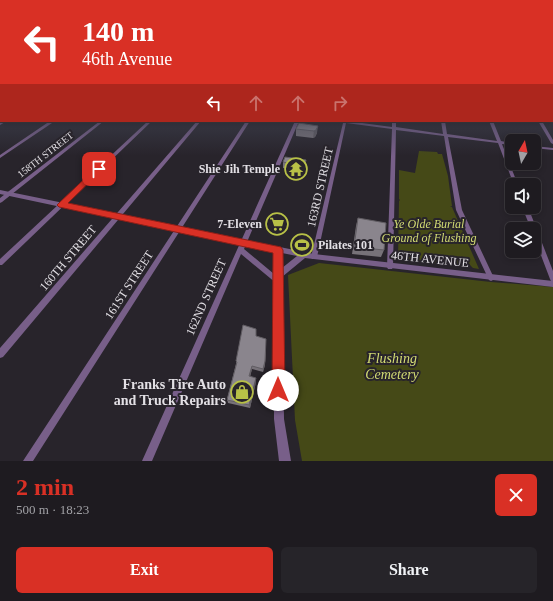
<!DOCTYPE html>
<html lang="en">
<head>
<meta charset="utf-8">
<style>
	:root { --surface:#1e1b20; --page:#262429; --text:#f1f3f6; --muted:#a1a1a5; --line:#3c393e; --accent:#d93025 }
	body { margin:0; font-family:Georgia,serif; background:var(--page); color:var(--text); height:100vh; display:flex; flex-direction:column; font-size:15px; white-space:nowrap }
	* { box-sizing:border-box; margin:0 }
	p { font-size:13px; color:var(--muted) }
	.icon { flex:none; width:22px; height:22px; fill:none; stroke:currentColor; stroke-width:2; stroke-linecap:round; stroke-linejoin:round }
	.map { position:relative; height:461px; overflow:hidden }
	.drawer { display:flex; flex-direction:column; background:var(--surface); flex:1 }
	.drawer>* { flex:none }
	.top-card { position:absolute; left:0px; top:0px; width:553px; height:122px; box-shadow:0 2px 6px #0003,0 0 0 1px var(--line); background:#d93025; color:#fff; overflow:hidden }
	.needle { width:26px; rotate:9deg }
	.buttons { position:absolute; left:505px; top:134px; display:grid; gap:8px }
	.buttons a { display:grid; place-items:center; width:36px; height:36px; border-radius:6px; background:var(--surface); box-shadow:0 2px 6px #0003,0 0 0 1px var(--line); font-size:20px }
	.pin { position:absolute; display:grid; place-items:center; width:34px; height:34px; color:#fff; margin:-17px; border-radius:8px; box-shadow:0 2px 6px #0006 }
	.me { position:absolute; width:44px; margin:-22px; rotate:0deg; stroke-linejoin:round; filter:drop-shadow(0 0 3px #0008) }
	.turn { display:flex; align-items:center; gap:14px; height:84px; padding:0 16px; font-size:18px }
	.turn .icon { width:52px; height:52px; stroke-width:2.5 }
	.turn b { display:block; font-size:28px; line-height:34px }
	.lanes { display:flex; align-items:center; height:38px; padding:0 16px; background:#0003; justify-content:center; gap:20px; direction:ltr }
	.lanes .off { opacity:.35 }
	.round { display:grid; place-items:center; flex:none; width:42px; height:42px; border-radius:6px; background:var(--page) }
	.headline { display:flex; align-items:center; justify-content:space-between; height:68px; padding:0 16px }
	h1 { font-size:24px; font-weight:700; line-height:30px; color:var(--accent) }
	.primary-button { display:flex; gap:8px; margin-top:auto; padding:8px 16px }
	.primary-button a { flex:1; height:46px; border-radius:6px; background:var(--accent); color:#fff; font-size:16px; font-weight:700; line-height:46px; text-align:center }
	.primary-button a+a { background:var(--page); color:var(--text) }
	.map>svg:first-child { display:block }
	.green { fill:#454917 }
	.lines { fill:none; stroke-linecap:round; stroke-linejoin:round }
	.minor { fill:#785f89; fill-rule:evenodd }
	.tertiary { fill:#785f89; fill-rule:evenodd }
	.wall { fill:#777279 }
	.shaded-wall { fill:#615d63 }
	.building { fill:#8a858d; stroke:#615d63 }
	.route { fill:#d93025; stroke:#8d1f18 }
	.labels { text-anchor:middle; stroke-width:4; stroke-linejoin:round; paint-order:stroke }
	.far-street-label { font-size:10px; fill:#e3e0e5; stroke:#28242b }
	.poi-label { font-size:12px; font-weight:bold; fill:#e3e0e5; stroke:#28242b; text-anchor:end }
	.street-label { font-size:12px; fill:#e3e0e5; stroke:#28242b }
	.park-label { font-size:12px; font-style:italic; fill:#d3dc73; stroke:#28242b }
	.near-park-label { font-size:14px; font-style:italic; fill:#d3dc73; stroke:#28242b }
	.near-poi-label { font-size:14px; font-weight:bold; fill:#e3e0e5; stroke:#28242b; text-anchor:end }
</style>
</head>
<body>
<div class="map">
<svg width="553" height="461" viewBox="0 0 553 461">
	<rect width="100%" height="100%" fill="#28242b"/>
	<path class="green" d="M 419,151 L 437,152 L 438,154 L 442,154 L 448,176 L 452,206 L 450,207 L 452,207 L 479,269 L 473,268 L 470,265 L 469,268 L 405,260 L 403,258 L 403,260 L 398,260 L 399,201 L 400,200 L 399,199 L 399,170 L 415,173 Z
		M 319,263 L 491,282 L 553,287 L 553,461 L 302,461 L 295,420 L 288,275 Z"/>
	<g class="lines">
		<path class="minor" d="M 0,107 L 1,107 L 1,109 L 0,109 Z
			M 2,121 L 7,121 L 0,125 L 0,122 Z
			M 50,121 L 55,121 L 0,158 L 0,155 Z
			M 100,121 L 104,121 L 2,202 L 0,203 L 0,198 Z
			M 148,121 L 152,121 L 2,265 L 0,265 L 0,259 Z
			M 197,121 L 201,121 L 3,357 L 0,358 L 0,348 Z
			M 246,121 L 250,121 L 33,461 L 23,461 Z
			M 295,121 L 299,121 L 244,249 L 280,279 L 281,281 L 280,283 L 278,284 L 276,283 L 241,254 L 152,461 L 142,461 Z
			M 336,121 L 347,121 L 392,127 L 392,121 L 396,121 L 396,127 L 443,134 L 441,121 L 445,121 L 447,134 L 497,141 L 489,121 L 493,121 L 501,141 L 512,143 L 512,145 L 502,144 L 518,185 L 514,185 L 498,143 L 448,137 L 462,210 L 494,278 L 493,280 L 491,281 L 489,280 L 456,210 L 444,136 L 396,130 L 393,267 L 392,269 L 388,269 L 387,267 L 392,129 L 346,123 L 317,257 L 316,259 L 312,259 L 311,257 L 343,123 Z
			M 538,121 L 542,121 L 553,140 L 553,144 L 551,143 Z
			M 534,146 L 553,148 L 553,150 L 534,148 Z
			M 522,207 L 528,207 L 553,271 L 553,282 L 551,281 L 550,279 L 534,237 L 534,229 L 531,229 Z"/>
		<path class="tertiary" d="M 0,190 L 314,254 L 553,281 L 553,287 L 305,258 L 282,277 L 284,419 L 291,461 L 279,461 L 274,419 L 274,252 L 0,194 ZM 282,253 L 297,256 L 282,268 Z"/>
	</g>
	<path class="wall" d="M 299,123 L 317,133 L 315,137 L 313,138 L 296,136 L 296,129 Z
		M 306,160 L 306,166 L 303,174 L 292,172 L 292,169 L 283,168 L 283,162 Z
		M 358,218 L 384,250 L 381,257 L 352,254 L 356,226 Z
		M 256,333 L 256,336 L 266,339 L 265,365 L 263,372 L 252,369 L 250,377 L 256,382 L 250,408 L 228,403 L 227,400 L 236,364 L 236,361 Z"/>
	<path class="shaded-wall" d="M 318,126 L 317,133 L 315,137 L 313,138 L 314,131 Z
		M 306,160 L 306,166 L 303,174 L 304,168 Z
		M 266,339 L 265,365 L 263,372 L 263,369 Z
		M 252,366 L 252,369 L 249,380 L 249,376 Z
		M 256,378 L 256,382 L 250,408 L 249,405 Z"/>
	<path class="building" d="M 299,123 L 318,126 L 316,130 L 314,131 L 296,129 Z
		M 285,157 L 306,160 L 304,168 L 293,167 L 294,164 L 283,162 Z
		M 358,218 L 386,223 L 384,250 L 354,247 Z
		M 243,325 L 256,329 L 256,336 L 266,339 L 265,361 L 263,369 L 252,366 L 249,376 L 256,378 L 249,405 L 227,400 L 237,362 L 236,361 Z"/>
	<linearGradient id="sky" x2="0" y2="1"><stop stop-color="#161418"/><stop offset="0.59" stop-color="#424555"/><stop offset="1" stop-color="#424555" stop-opacity="0"/></linearGradient>
	<rect width="553" height="156" fill="url(#sky)"/>
	<path class="route" d="M 97,167 L 99,167 L 103,169 L 68,203 L 281,247 L 283,250 L 285,390 L 283,394 L 278,396 L 274,394 L 272,390 L 273,253 L 59,207 L 57,205 L 59,203 Z"/>
	<defs>
		<g id="temple-ring" transform="scale(1.15)"><circle r="9.5" fill="#28242b" stroke="#b8c147" stroke-width="1.5"/><path d="M0-6L5-2H3V0L6.5 2.5H4V6H1.5V3h-3V6H-4V2.5H-6.5L-3 0V-2H-5Z" fill="#b8c147"/></g>
		<g id="supermarket-ring" transform="scale(1.15)"><circle r="9.5" fill="#28242b" stroke="#b8c147" stroke-width="1.5"/><path d="M-6-5.5h2.5l.6 2H6L4.5 2H-2.5L-4.4-4H-6ZM-1.5 3.2a1.3 1.3 0 1 0 .1 0ZM3 3.2a1.3 1.3 0 1 0 .1 0Z" fill="#b8c147"/></g>
		<g id="stadium-ring" transform="scale(1.15)"><circle r="9.5" fill="#28242b" stroke="#b8c147" stroke-width="1.5"/><path d="M0-5a6.5 5 0 1 0 0 10a6.5 5 0 1 0 0-10ZM-3.5-1.8h7v3.6h-7Z" fill="#b8c147"/></g>
		<g id="shop-ring" transform="scale(1.15)"><circle r="9.5" fill="#28242b" stroke="#b8c147" stroke-width="1.5"/><path d="M-5-2.5h2.3a2.7 3.5 0 0 1 5.4 0H5L5.5 6h-11ZM-1.5-2.5h3a1.5 2.3 0 0 0-3 0Z" fill="#b8c147"/></g>
	</defs>
	<g fill-rule="evenodd">
		<use href="#temple-ring" x="296" y="169"/>
		<use href="#supermarket-ring" x="277" y="224"/>
		<use href="#stadium-ring" x="302" y="245"/>
		<use href="#shop-ring" x="242" y="392"/>
	</g>
	<g class="labels">
		<g class="far-street-label">
			<text transform="translate(45 154) rotate(-38)" y="4">158TH STREET</text>
		</g>
		<g class="poi-label">
			<text x="280" y="173">Shie Jih Temple</text>
			<text x="262" y="228">7-Eleven</text>
			<text x="318" y="249" text-anchor="start">Pilates 101</text>
		</g>
		<g class="street-label">
			<text transform="translate(320 187) rotate(-77)" y="4">163RD STREET</text>
			<text transform="translate(68 258) rotate(-50)" y="4">160TH STREET</text>
			<text transform="translate(430 259) rotate(6)" y="4">46TH AVENUE</text>
			<text transform="translate(129 285) rotate(-57)" y="4">161ST STREET</text>
			<text transform="translate(206 297) rotate(-66)" y="4">162ND STREET</text>
		</g>
		<g class="park-label">
			<text x="429" y="228">Ye Olde Burial<tspan x="429" dy="14">Ground of Flushing</tspan></text>
		</g>
		<g class="near-park-label">
			<text x="392" y="363">Flushing<tspan x="392" dy="16">Cemetery</tspan></text>
		</g>
		<g class="near-poi-label">
			<text x="226" y="389">Franks Tire Auto<tspan x="226" dy="16">and Truck Repairs</tspan></text>
		</g>
	</g>
</svg>
<div class="buttons">
<a><svg class="needle" viewBox="-14 -14 28 28"><path d="M0-13l5 13h-10z" fill="#e53935"/><path d="M0 13l5-13h-10z" fill="#a1a1a5"/></svg></a>
<a><svg class="icon" aria-label="sound" viewBox="0 0 24 24"><path d="M4 9h4l5-4v14l-5-4H4zM17 9q2 3 0 6"/></svg></a>
<a><svg class="icon" aria-label="layers" viewBox="0 0 24 24"><path d="M12 4l9 5-9 5-9-5zM3 14l9 5 9-5"/></svg></a>
</div>
<div class="pin" style="left:99px;top:169px;background:#d93025"><svg class="icon" aria-label="arrive" viewBox="0 0 24 24"><path d="M6 21V4h12l-3 4 3 4H6"/></svg></div>
<svg class="me" style="left:278px;top:390px" viewBox="-20 -20 40 40"><circle r="19" fill="#fff"/><path d="M0-13L10 11 0 6-10 11z" fill="#d93025"/></svg>
<div class="top-card">
<div class="turn"><svg class="icon" aria-label="left" viewBox="0 0 24 24"><path d="M17 20v-9H6M10 6l-5 5 5 5"/></svg><div><b>140 m</b>46th Avenue</div></div>
<div class="lanes"><svg class="icon" aria-label="left" viewBox="0 0 24 24"><path d="M17 20v-9H6M10 6l-5 5 5 5"/></svg><svg class="icon off" aria-label="ahead" viewBox="0 0 24 24"><path d="M12 20V5M6 11l6-6 6 6"/></svg><svg class="icon off" aria-label="ahead" viewBox="0 0 24 24"><path d="M12 20V5M6 11l6-6 6 6"/></svg><svg class="icon off" aria-label="right" viewBox="0 0 24 24"><path d="M7 20v-9h11M14 6l5 5-5 5"/></svg></div>
</div>
</div>
<section class="drawer">
<div class="headline"><div><h1>2 min</h1><p>500 m · 18:23</p></div><a class="round" style="background:#d93025;color:#fff"><svg class="icon" aria-label="close" viewBox="0 0 24 24"><path d="M6 6l12 12M18 6L6 18"/></svg></a></div>
<div class="primary-button"><a>Exit</a><a>Share</a></div>
</section>
</body>
</html>
